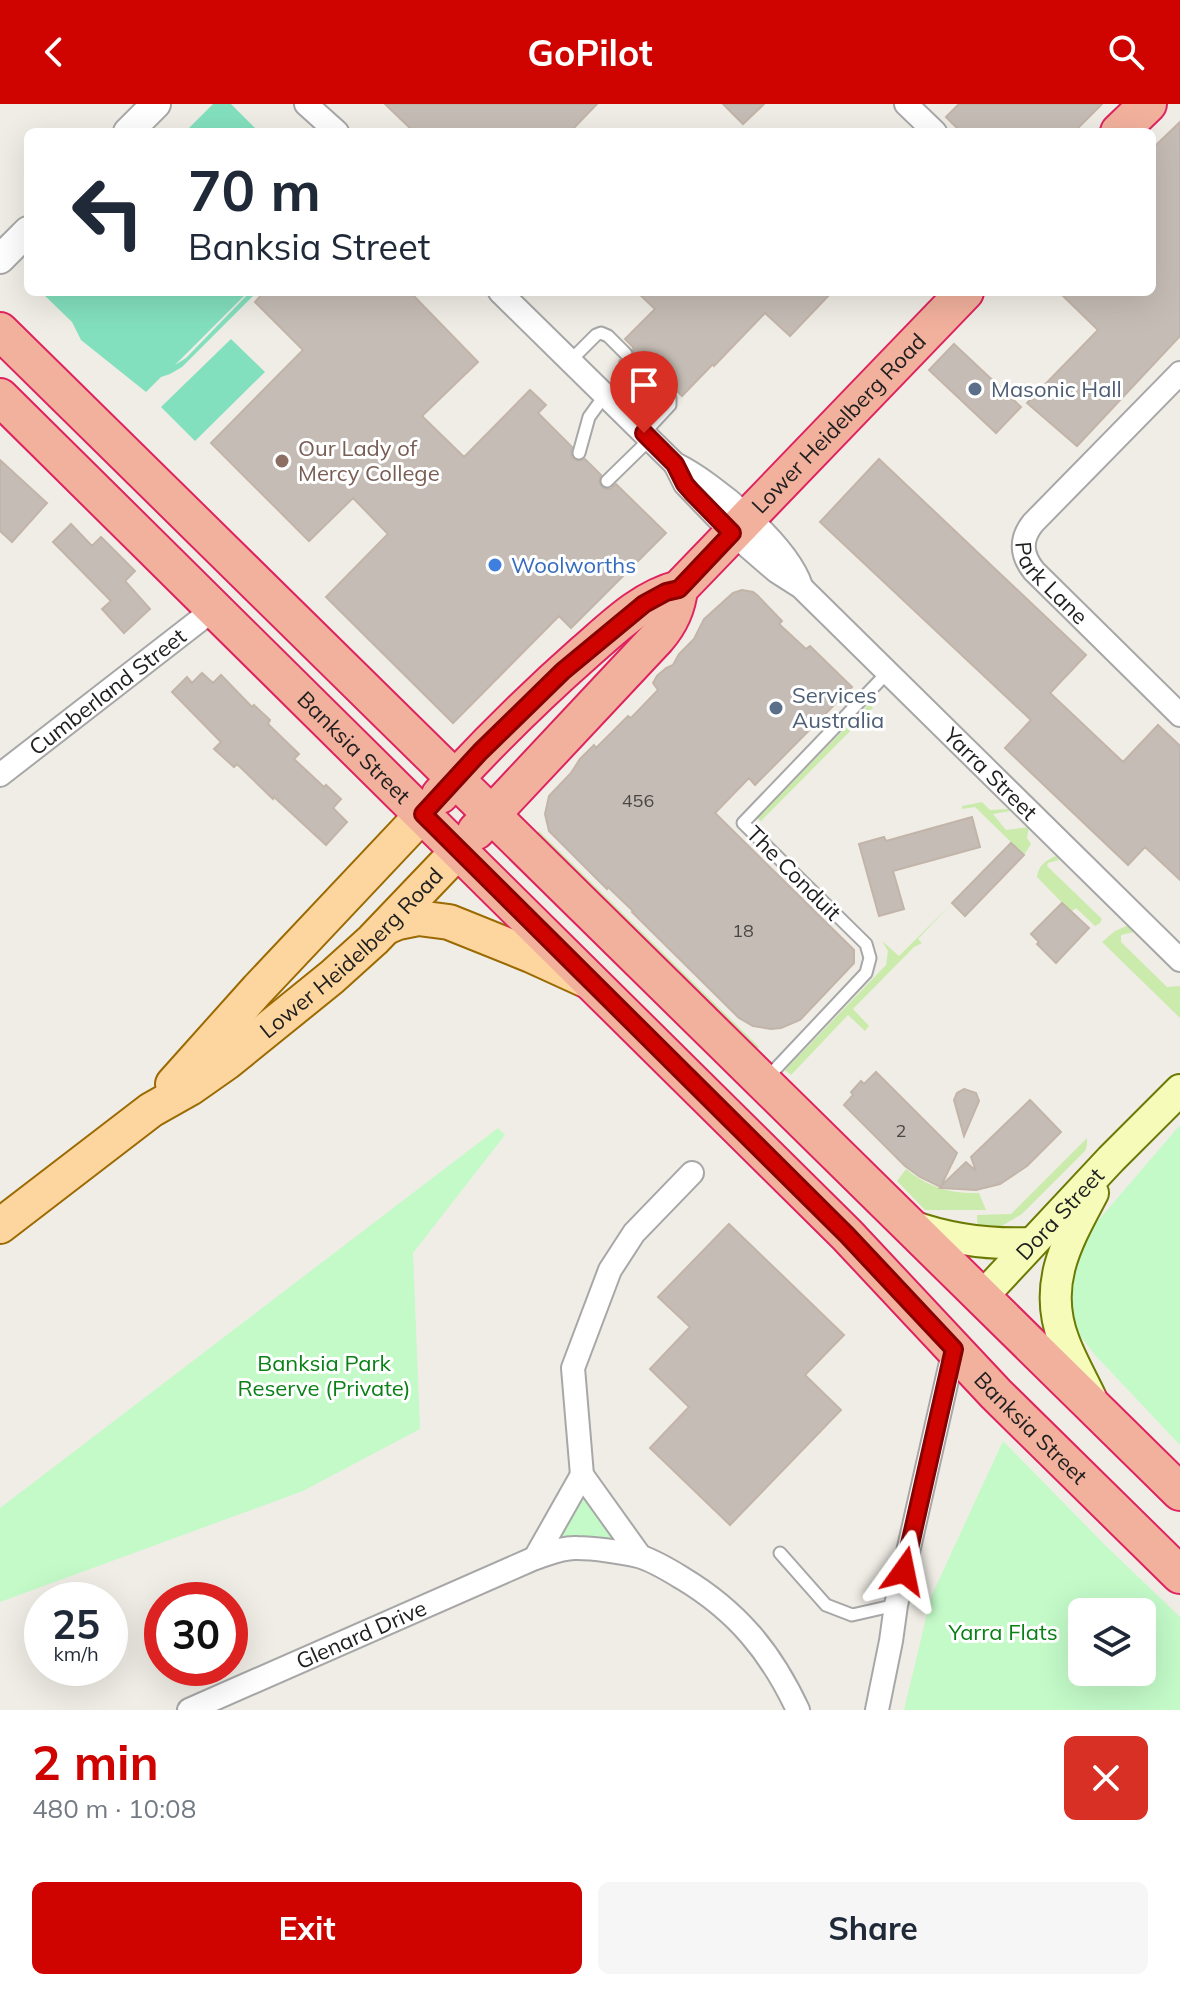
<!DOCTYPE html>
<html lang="en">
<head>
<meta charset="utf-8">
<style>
	:root { --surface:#fff; --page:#f6f6f7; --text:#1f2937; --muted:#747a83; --accent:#cf0300 }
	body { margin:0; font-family:Mulish,sans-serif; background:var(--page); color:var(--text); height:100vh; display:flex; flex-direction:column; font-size:30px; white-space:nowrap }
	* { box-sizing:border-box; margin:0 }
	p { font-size:26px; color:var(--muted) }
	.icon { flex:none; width:44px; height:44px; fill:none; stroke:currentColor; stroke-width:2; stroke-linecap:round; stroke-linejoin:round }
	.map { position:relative; height:1606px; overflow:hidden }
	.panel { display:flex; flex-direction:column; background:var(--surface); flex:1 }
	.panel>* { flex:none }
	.hud { position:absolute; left:24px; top:24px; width:1132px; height:168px; border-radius:12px; box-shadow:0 8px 32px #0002; background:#fff; color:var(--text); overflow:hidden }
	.fabs { position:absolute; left:1068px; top:1494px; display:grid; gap:16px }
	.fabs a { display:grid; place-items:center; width:88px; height:88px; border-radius:12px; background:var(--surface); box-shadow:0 8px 32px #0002; font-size:40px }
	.speed { position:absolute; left:24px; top:1478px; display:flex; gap:16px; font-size:40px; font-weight:700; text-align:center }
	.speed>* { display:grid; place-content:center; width:104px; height:104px; border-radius:50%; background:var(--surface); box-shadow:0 8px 32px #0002; line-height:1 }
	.speed small { font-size:20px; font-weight:400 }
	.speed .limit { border:12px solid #d22; background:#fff; color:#111 }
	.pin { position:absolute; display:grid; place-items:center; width:68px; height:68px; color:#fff; margin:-82px -34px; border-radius:50% 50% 50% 0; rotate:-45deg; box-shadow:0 0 8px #0007 }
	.pin .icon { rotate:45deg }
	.me { position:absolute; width:88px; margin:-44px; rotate:12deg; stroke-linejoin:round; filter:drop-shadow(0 0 6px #0008) }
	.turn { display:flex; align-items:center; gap:28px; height:168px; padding:0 32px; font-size:36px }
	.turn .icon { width:104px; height:104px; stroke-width:2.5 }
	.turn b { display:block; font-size:56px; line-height:68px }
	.round { display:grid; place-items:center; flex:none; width:84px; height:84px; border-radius:12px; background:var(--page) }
	.headline { display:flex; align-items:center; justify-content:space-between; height:136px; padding:0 32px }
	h1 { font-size:48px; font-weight:700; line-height:60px; color:var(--accent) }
	.primary-button { display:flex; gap:16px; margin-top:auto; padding:16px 32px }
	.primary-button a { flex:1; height:92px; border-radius:12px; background:var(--accent); color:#fff; font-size:32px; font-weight:700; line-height:92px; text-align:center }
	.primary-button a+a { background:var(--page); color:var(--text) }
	header { display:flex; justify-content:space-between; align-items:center; height:104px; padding:0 32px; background:var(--accent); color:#fff; font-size:36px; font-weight:700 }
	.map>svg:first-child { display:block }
	.grass { fill:#caebab }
	.park { fill:#c3fac8; fill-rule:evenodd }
	.pitch { fill:#83e0be }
	.building { fill:#c5bdb5; stroke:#c2b4a8; stroke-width:2 }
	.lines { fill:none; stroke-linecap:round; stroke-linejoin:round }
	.service-casing { stroke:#a7a7a7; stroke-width:15 }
	.minor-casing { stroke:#a7a7a7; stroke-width:26 }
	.tertiary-casing { stroke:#a7a7a7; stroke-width:32 }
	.secondary-casing { stroke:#6b7a03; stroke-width:34 }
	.primary-casing { stroke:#9b6a00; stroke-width:38 }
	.trunk-casing { stroke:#de2360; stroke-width:40 }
	.service { stroke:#fff; stroke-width:11 }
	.minor { stroke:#fff; stroke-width:22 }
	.tertiary { stroke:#fff; stroke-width:28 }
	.secondary { stroke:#f6fbba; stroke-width:30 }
	.primary { stroke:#fdd59e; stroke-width:34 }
	.trunk { stroke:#f2b19d; stroke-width:36 }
	.route-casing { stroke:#870200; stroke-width:20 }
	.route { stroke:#cf0300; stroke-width:14 }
	.service-dot { fill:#5c6f8a; stroke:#fff; stroke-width:3 }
	.education-dot { fill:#8d6e63; stroke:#fff; stroke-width:3 }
	.shop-dot { fill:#3f7fe0; stroke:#fff; stroke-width:3 }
	.labels { text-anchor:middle; stroke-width:6; stroke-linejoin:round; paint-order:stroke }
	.number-label { font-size:18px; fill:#494745 }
	.service-label { font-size:22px; fill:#4e5e75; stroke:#fff; text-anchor:start }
	.street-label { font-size:22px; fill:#202020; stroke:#fff }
	.education-label { font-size:22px; fill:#785e54; stroke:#fff; text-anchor:start }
	.shop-label { font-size:22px; fill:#366cbe; stroke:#fff; text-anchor:start }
	.park-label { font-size:22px; fill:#0a8116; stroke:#fff }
</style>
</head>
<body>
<header><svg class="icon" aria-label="back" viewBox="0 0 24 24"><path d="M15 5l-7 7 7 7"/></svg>GoPilot<svg class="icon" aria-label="search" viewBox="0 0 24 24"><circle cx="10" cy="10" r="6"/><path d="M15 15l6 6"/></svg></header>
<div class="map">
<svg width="1180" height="1606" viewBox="0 0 1180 1606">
	<rect width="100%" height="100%" fill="#f0ede6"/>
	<path class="grass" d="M 869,600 L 873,604 L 761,717 L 757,714 Z
		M 982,698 L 990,706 L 1010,705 L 1011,707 L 993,710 L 1006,726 L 1029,723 L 1027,734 L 1031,740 L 1024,751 L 975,703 L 962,705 L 962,702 Z
		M 539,727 L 759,943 L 755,947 L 535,731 Z
		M 1056,752 L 1059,756 L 1048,759 L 1047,762 L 1102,815 L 1100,819 L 1095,822 L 1076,804 L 1072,807 L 1070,807 L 1037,773 C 1038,762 1046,756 1056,752 Z
		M 952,799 L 918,835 L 922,839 L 914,843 L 853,905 L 869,922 L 865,927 L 848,911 L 791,971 L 785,966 L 886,861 L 888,847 L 882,837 L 899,852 Z
		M 1129,821 L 1134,828 L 1121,831 L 1121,838 L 1167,883 L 1180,882 L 1180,914 L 1102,838 L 1115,827 Z
		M 1087,1034 L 1087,1041 L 1085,1047 L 1022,1110 L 995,1126 L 978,1130 L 977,1111 L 1011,1110 Z
		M 906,1065 C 928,1083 950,1090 979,1089 L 986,1106 L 925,1106 L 897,1077 Z"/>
	<path class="park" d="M 1180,1021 L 1180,1341 L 1095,1251 L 1079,1230 L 1071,1213 L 1070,1166 L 1090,1126 Z
		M 498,1024 L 505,1031 L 413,1149 L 420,1325 L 303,1387 L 0,1498 L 0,1404 Z
		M 1003,1337 L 1105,1441 L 1180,1513 L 1180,1606 L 904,1606 L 931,1493 ZM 1082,1508 L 1142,1508 L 1142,1568 L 1082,1568 Z
		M 583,1380 L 630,1445 L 544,1446 Z"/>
	<path class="pitch" d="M 213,0 L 231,0 L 259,28 L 185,28 Z
		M 41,188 L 248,188 L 175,261 L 186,254 L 250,188 L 257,188 L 182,263 L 170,270 L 161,273 L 146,288 L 81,236 L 72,218 Z
		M 231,235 L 265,268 L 195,337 L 161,303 Z"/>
	<path class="building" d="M 385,0 L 597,0 L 570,28 L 414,28 Z
		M 723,0 L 764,0 L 743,20 Z
		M 959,0 L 1102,0 L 1074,28 L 961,28 L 946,13 Z
		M 1180,18 L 1180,232 L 1077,342 L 1027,299 L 1098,226 L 1059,188 L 1152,188 L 1152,45 Z
		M 264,188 L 410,188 L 478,258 L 422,312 L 464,353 L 530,286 L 546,301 L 538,309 L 572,343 L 571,350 L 572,354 L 578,357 L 585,355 L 601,371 L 599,378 L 604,385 L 610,385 L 616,380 L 666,429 L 571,524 L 559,512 L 453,619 L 326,493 L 388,430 L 353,394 L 309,437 L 211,339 L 303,246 L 255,198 Z
		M 637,188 L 832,188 L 790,232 L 765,209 L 714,262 L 713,260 L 682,292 L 669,279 L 662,278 L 655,283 L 657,292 L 655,293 L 619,258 L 620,256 L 627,258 L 632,255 L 634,251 L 633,243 L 625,235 L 655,205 Z
		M 954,240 L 1021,303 L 996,329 L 929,266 Z
		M 879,355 L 1086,551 L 1050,589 L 1123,658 L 1158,621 L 1180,642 L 1180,776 L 1145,743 L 1128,761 L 1005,644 L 1031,616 L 820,418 Z
		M 0,356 L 47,399 L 12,438 L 0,427 Z
		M 71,420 L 92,442 L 101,433 L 135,467 L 125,477 L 150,505 L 124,529 L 102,505 L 111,497 L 53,438 Z
		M 742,486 L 753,488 L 757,491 L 782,517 L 779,520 L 806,545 L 810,542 L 852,583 L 755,681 L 749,674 L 715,709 L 854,846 L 854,859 L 800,916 L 781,924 L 771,925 L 753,922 L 739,914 L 632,808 L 633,807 L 608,783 L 607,785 L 549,727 L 545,710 L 549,692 L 571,669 L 580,655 L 594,641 L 596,644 L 628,612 L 631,614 L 658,586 L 653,579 L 657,572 L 666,564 L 673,561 L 679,550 L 694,535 L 704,515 L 733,489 Z
		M 202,569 L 213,579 L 221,571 L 252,603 L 254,601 L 270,616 L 268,620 L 299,650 L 294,655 L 324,683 L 326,681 L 341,695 L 333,704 L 347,718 L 326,741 L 274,693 L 273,695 L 237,660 L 234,663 L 214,645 L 221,638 L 172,588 L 187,573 L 192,579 Z
		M 972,713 L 980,743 L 893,767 L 904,805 L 879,812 L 859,740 L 884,733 L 886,737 Z
		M 1011,739 L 1024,751 L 965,812 L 952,799 Z
		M 1062,799 L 1089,824 L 1056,859 L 1037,840 L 1039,838 L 1031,830 Z
		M 876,968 L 957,1049 L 941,1082 L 966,1058 L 976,1067 L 971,1053 L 1030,996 L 1061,1028 L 1027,1062 L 1000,1080 L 976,1086 L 940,1084 L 941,1083 L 920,1073 L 905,1062 L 844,1001 L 853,991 L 851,988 L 861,977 L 864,980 Z
		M 964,985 L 976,989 L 979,997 L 964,1032 L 954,996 L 957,989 Z
		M 729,1120 L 844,1231 L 805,1271 L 841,1306 L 730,1421 L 650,1344 L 689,1303 L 650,1265 L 690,1223 L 658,1193 Z"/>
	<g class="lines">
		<g class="service-casing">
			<path id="service" d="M 570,257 L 596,231 L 601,229 L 608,232 L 626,250
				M 644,329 L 670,301 L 670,294 L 663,286
				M 579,349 L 589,313 L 605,291
				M 607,377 L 650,335
				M 767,974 L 866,869 L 870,854 L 866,840 L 743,719 L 887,569
				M 780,1449 L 826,1501 L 852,1511 L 896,1501"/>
		</g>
		<g class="minor-casing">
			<g id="minor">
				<path d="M 306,0 L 337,28"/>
				<path d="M 906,0 L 935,28"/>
				<path d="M 500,188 L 675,360 C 714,379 787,440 801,482"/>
				<path id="s1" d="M 1180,269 L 1033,419 C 1020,435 1021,451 1034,467 L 1180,611"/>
				<path id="s2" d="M 675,360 L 685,380 L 732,429 L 776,467 L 801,483 L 1180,856"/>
				<path id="s3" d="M 0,671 L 214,505"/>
				<path d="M 640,1452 L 582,1371 L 573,1264 L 610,1166 L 634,1129 L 692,1069"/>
				<path d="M 535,1454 L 582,1371"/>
				<path id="s4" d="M 189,1606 L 535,1454 C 548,1450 563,1443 577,1444 C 593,1444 622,1448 638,1452 C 653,1456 669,1466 682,1474 C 737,1507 771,1548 798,1606"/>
				<path d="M 877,1606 L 891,1537 L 896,1501 L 954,1245"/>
			</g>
		</g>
		<g class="tertiary-casing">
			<path id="tertiary" d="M 128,28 L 156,0
				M 0,155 L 28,127"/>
		</g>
		<g class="secondary-casing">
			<g id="secondary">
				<path d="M 909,1121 C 950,1136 988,1141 1032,1139"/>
				<path id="s5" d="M 982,1193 L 1111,1055 L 1180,986"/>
				<path d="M 1091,1294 C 1082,1275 1071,1256 1064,1237 C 1042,1180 1067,1138 1093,1089"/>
			</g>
		</g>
		<g class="primary-casing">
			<g id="primary">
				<path d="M 386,823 L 398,818 L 418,814 L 449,818 L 531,851 L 588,877"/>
				<path d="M 173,980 L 258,885 L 423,710"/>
				<path id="s6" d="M 0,1122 L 151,1006 L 190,984 L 227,958 L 332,873 L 373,836 L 459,746"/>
			</g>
		</g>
		<g class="trunk-casing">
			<g id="trunk">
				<path d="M 1119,28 L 1148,0"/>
				<path d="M 0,227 L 1180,1388"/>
				<path id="s7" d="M 0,293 L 847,1131 L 996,1290 L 1180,1471"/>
				<path id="s8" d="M 440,691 C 485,642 533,594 584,549 C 613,524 641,495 679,485 L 965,188"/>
				<path d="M 476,727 L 657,534 C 670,519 677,504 679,485"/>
			</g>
		</g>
		<use href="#service" class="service"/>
		<use href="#minor" class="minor"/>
		<use href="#tertiary" class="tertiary"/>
		<use href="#secondary" class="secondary"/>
		<use href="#primary" class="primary"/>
		<use href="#trunk" class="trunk"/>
	</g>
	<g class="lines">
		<g class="route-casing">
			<path id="route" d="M 644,329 L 675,360 L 685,380 L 692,388 L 732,429 L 679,485 L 666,488 L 644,500 L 563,567 L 480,648 L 423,710 L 847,1131 L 954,1245 L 904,1467"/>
		</g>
		<use href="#route" class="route"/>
	</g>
	<g class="service-dot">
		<circle cx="975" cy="285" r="8"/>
		<circle cx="776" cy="604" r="8"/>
	</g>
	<circle class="education-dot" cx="282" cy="357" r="8"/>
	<circle class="shop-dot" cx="495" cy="461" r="8"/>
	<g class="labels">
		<g class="number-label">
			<text x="638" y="703">456</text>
			<text x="743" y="833">18</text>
			<text x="901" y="1033">2</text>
		</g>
		<g class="service-label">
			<text x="991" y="293">Masonic Hall</text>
			<text x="792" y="599">Services<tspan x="792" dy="25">Australia</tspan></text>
		</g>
		<g class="street-label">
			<text dy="8" stroke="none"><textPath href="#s8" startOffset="548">Lower Heidelberg Road</textPath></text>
			<text dy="8" stroke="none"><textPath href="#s1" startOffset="282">Park Lane</textPath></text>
			<text dy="8" stroke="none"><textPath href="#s3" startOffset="136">Cumberland Street</textPath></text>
			<text dy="8" stroke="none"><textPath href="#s7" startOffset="498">Banksia Street</textPath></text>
			<text dy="8" stroke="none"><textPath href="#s2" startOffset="444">Yarra Street</textPath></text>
			<text transform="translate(794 769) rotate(45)" y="8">The Conduit</text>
			<text dy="8" stroke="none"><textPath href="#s6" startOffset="446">Lower Heidelberg Road</textPath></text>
			<text dy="8" stroke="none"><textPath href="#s5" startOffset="114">Dora Street</textPath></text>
			<text dy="8" stroke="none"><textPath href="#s7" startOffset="1458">Banksia Street</textPath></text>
			<text dy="8" stroke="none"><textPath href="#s4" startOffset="188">Glenard Drive</textPath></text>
		</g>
		<g class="education-label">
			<text x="298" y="352">Our Lady of<tspan x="298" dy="25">Mercy College</tspan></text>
		</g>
		<g class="shop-label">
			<text x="511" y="469">Woolworths</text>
		</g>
		<g class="park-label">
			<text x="324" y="1267">Banksia Park<tspan x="324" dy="25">Reserve (Private)</tspan></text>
			<text x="1003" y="1536">Yarra Flats</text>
		</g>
	</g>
</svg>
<div class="fabs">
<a><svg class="icon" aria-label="layers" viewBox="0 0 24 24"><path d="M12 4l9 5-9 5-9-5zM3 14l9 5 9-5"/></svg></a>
</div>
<div class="speed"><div>25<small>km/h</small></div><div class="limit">30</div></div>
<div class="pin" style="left:644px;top:329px;background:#d93025"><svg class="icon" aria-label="arrive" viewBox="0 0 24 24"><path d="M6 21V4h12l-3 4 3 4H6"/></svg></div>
<svg class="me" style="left:904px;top:1467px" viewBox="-20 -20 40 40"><path d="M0-17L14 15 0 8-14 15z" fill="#cf0300" stroke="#fff" stroke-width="4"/></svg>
<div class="hud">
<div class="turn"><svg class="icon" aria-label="left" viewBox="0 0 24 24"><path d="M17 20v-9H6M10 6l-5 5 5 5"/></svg><div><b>70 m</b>Banksia Street</div></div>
</div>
</div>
<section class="panel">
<div class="headline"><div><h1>2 min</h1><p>480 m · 10:08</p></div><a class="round" style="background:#d93025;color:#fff"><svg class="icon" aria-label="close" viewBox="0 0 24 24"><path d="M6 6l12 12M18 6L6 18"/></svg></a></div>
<div class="primary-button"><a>Exit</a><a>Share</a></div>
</section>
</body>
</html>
